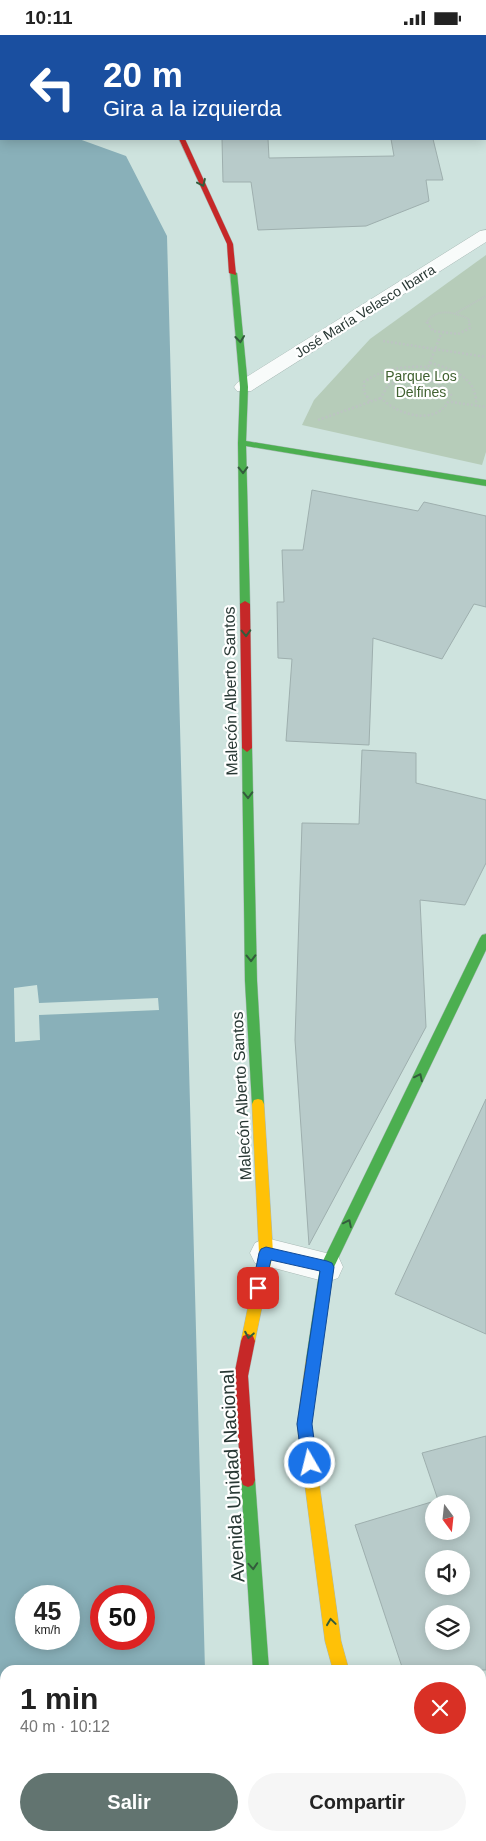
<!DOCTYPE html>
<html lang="es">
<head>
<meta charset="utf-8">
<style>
	:root { --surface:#fff; --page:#f6f6f6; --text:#222; --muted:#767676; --accent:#627470 }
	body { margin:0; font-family:Arial,sans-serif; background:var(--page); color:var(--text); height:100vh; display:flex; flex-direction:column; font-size:19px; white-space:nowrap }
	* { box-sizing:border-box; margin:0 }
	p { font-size:16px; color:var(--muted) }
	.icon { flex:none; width:28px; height:28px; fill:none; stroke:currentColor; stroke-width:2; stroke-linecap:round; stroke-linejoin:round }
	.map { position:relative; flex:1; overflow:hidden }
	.sheet { position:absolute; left:0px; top:1630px; width:486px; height:176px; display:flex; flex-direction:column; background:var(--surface); border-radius:15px 15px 0 0; box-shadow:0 2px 12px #0003 }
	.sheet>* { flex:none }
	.hud { position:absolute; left:0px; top:0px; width:486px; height:105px; box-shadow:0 2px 12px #0003; background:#1a4fa0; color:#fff; overflow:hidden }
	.needle { width:32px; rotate:165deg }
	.controls { position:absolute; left:425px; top:1460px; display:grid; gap:10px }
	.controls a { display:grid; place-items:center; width:45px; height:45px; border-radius:50%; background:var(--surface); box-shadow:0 2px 12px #0003; font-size:25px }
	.speed { position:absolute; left:15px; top:1550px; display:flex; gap:10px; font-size:25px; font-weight:700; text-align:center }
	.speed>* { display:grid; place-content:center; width:65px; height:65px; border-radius:50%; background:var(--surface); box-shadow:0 2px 12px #0003; line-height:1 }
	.speed small { font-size:12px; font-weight:400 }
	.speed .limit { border:8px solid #d22; background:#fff; color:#111 }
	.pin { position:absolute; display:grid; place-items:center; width:42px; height:42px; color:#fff; margin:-21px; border-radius:10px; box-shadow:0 2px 8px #0006 }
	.me { position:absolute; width:55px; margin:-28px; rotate:352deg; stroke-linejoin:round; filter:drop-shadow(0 0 4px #0008) }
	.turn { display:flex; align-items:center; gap:18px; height:105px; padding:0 20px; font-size:22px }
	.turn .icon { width:65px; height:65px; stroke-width:2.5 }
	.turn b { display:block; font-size:35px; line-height:42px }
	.round { display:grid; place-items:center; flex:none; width:52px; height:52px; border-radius:26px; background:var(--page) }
	.headline { display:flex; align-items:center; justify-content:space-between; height:85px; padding:0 20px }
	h1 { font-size:30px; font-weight:700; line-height:38px }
	.button { display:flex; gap:10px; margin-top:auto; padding:10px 20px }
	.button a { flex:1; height:58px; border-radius:30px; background:var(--accent); color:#fff; font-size:20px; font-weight:700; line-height:58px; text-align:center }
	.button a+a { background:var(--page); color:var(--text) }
	.status { display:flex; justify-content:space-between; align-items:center; height:35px; padding:0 25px; background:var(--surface); direction:ltr }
	.status svg { height:14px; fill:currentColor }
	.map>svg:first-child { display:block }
	.green { fill:#b6ccb9 }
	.water { fill:#89b0b9; fill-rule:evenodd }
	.pier { fill:#cee3de }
	.building { fill:#b8cbca; stroke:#9eafae; fill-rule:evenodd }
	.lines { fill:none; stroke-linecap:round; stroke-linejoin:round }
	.street-casing { stroke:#a8b9b5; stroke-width:1 }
	.fast-casing { stroke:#a8b9b5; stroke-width:1 }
	.slow-casing { stroke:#a8b9b5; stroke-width:1 }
	.jam-casing { stroke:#a8b9b5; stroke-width:1 }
	.path-far1 { stroke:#bcc4c2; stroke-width:2; stroke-dasharray:1 1; stroke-linecap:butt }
	.path { stroke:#bcc4c2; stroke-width:2.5; stroke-dasharray:2 2; stroke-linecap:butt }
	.street { fill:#f8fbfa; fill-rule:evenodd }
	.fast { fill:#4caf50; fill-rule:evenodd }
	.slow { fill:#ffc107; fill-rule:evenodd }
	.jam { fill:#c62828; fill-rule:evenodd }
	.oneway { stroke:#335c3c }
	.route { fill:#1a73e8; stroke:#114b97 }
	.labels { text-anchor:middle; stroke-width:4.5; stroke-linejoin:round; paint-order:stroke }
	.far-street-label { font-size:14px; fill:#283834; stroke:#fff }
	.far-park-label { font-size:14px; fill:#416231; stroke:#fff }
	.street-label { font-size:16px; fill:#283834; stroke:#fff }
	.near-street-label { font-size:19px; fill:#283834; stroke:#fff }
</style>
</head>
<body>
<div class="status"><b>10:11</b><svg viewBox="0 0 49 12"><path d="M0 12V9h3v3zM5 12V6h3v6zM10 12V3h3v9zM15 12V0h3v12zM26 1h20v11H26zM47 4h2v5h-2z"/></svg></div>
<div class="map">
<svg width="486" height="1806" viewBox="0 0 486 1806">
	<rect width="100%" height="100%" fill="#cee3de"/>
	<path class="green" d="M 486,220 L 486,417 L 482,430 L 302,390 L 314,365 L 370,304 Z"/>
	<path class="water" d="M 0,0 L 49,1 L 1,1 L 1,104 L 79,104 L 126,121 L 167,201 L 205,1635 L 5,1635 L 5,1801 L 210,1801 L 210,1806 L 0,1806 ZM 26,1561 L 69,1561 L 69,1604 L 26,1604 ZM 101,1561 L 144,1561 L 144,1604 L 101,1604 Z"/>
	<path class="pier" d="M 37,950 L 39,968 L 158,963 L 159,975 L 39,980 L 40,1005 L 15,1007 L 14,953 Z"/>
	<path class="building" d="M 222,104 L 268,104 L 269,123 L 394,121 L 391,104 L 433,104 L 443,145 L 426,145 L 429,166 L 366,191 L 258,195 L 251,147 L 223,147 Z
		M 312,455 L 418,476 L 424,467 L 486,481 L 486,572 L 474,569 L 442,624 L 373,603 L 369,710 L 286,706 L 292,624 L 278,623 L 277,567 L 284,567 L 282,515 L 303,515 Z
		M 362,715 L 416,718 L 416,748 L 486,765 L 486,828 L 465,870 L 420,865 L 426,992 L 309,1210 L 295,1005 L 302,788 L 359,789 Z
		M 486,1064 L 486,1299 L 395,1259 Z
		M 486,1401 L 486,1635 L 403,1635 L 355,1490 L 438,1465 L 422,1418 ZM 434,1469 L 461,1469 L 461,1496 L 434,1496 ZM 434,1524 L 461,1524 L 461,1551 L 434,1551 ZM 434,1579 L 461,1579 L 461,1606 L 434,1606 Z"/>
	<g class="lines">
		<g class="street-casing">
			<path id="street" d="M 486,195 L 486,207 L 251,356 L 237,356 L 234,352 L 237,348 L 480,196 Z
				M 266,1203 L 338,1221 L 343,1232 L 338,1243 L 327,1247 L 255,1228 L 250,1218 L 255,1208 Z"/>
		</g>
		<g class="fast-casing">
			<path id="fast" d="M 0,90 L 1,90 L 1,94 L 0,94 Z
				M 230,236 L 237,238 L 248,352 L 246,406 L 486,445 L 486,451 L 246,411 L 250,569 L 245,572 L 240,569 L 238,408 L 240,352 Z
				M 247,709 L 252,713 L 257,946 L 264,1069 L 262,1073 L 258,1074 L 254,1073 L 252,1069 L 245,946 L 242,713 Z
				M 486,899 L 486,915 L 334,1232 L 320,1325 L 318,1330 L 313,1332 L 308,1330 L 306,1325 L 320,1232 L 480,903 L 482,900 Z
				M 248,1438 L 253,1440 L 255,1445 L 269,1635 L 253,1635 L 241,1445 L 243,1440 Z
				M 375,1801 L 391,1801 L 392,1806 L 376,1806 Z"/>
		</g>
		<g class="slow-casing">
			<path id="slow" d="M 98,0 L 104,0 L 105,1 L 99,1 Z
				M 258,1064 L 262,1065 L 264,1069 L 273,1218 L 255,1306 L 253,1311 L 248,1313 L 243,1311 L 241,1306 L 259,1218 L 252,1069 L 254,1065 Z
				M 313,1318 L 318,1320 L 320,1325 L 311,1389 L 341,1606 L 349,1635 L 333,1635 L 325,1606 L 297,1389 L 306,1325 L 308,1320 Z
				M 271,1801 L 287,1801 L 287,1806 L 271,1806 Z"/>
		</g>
		<g class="jam-casing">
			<path id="jam" d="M 179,104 L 185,104 L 233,209 L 236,240 L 229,238 L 227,209 Z
				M 245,566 L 250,569 L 252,713 L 247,717 L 242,713 L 240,569 Z
				M 248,1299 L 253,1301 L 255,1306 L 248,1341 L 255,1445 L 253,1450 L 248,1452 L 243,1450 L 241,1445 L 234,1341 L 241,1306 L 243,1301 Z"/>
		</g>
		<path class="path-far1" d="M 445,0 L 461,1
			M 428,1 L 431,0
			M 456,278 L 486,261
			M 426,288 C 437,272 453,277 469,284 L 469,288"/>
		<path class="path" d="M 427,287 L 433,296 L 458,299 L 470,293 L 469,287
			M 383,306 L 486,322
			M 430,328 C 453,334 478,343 476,371
			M 411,343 C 428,343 440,347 451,360 C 441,392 400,382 381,363 L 388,350 Z
			M 424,343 L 441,299
			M 370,366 L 364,357 L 364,347 C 384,333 405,331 429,332
			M 451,367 L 486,372
			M 318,385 L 381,363"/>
		<use href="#street" class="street"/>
		<use href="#fast" class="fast"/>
		<use href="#slow" class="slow"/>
		<use href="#jam" class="jam"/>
	</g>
	<defs><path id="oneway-chevron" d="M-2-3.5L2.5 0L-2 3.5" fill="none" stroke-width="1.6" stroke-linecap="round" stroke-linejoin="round" transform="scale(1.25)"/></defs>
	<g class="oneway">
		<use href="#oneway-chevron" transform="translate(202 148) rotate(65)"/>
		<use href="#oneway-chevron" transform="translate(240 304) rotate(84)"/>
		<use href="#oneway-chevron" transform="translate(243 435) rotate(89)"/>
		<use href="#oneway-chevron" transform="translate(246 598) rotate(89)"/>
		<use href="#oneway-chevron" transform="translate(248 760) rotate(89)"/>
		<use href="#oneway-chevron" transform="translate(251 923) rotate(89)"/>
		<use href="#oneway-chevron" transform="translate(419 1042) rotate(-64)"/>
		<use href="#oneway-chevron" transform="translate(348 1188) rotate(-64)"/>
		<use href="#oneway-chevron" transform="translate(249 1300) rotate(101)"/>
		<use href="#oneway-chevron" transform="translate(253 1531) rotate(86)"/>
		<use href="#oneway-chevron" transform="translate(331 1587) rotate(-98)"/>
	</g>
	<path class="route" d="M 266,1212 L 327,1226 L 332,1228 L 334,1232 L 312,1389 L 317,1428 L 315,1433 L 310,1436 L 305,1433 L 302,1428 L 297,1389 L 320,1236 L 271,1225 L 263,1258 L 258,1260 L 254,1258 L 252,1253 L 259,1218 L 261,1214 Z"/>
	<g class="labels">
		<g class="far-street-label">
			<text transform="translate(365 276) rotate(-32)" y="5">José María Velasco Ibarra</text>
		</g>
		<g class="far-park-label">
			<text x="421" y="346">Parque Los<tspan x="421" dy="16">Delfines</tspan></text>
		</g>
		<g class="street-label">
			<text transform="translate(230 656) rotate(-91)" y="6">Malecón Alberto Santos</text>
			<text transform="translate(241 1061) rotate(-93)" y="6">Malecón Alberto Santos</text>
		</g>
		<g class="near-street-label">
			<text transform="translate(232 1441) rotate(-93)" y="7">Avenida Unidad Nacional</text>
		</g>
	</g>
</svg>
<div class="controls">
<a><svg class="needle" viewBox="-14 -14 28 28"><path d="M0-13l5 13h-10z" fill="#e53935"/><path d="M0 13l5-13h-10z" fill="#767676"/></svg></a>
<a><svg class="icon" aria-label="sound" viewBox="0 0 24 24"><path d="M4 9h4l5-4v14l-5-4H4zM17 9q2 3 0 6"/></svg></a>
<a><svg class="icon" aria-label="layers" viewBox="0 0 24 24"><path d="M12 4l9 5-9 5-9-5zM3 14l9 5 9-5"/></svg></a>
</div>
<div class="speed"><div>45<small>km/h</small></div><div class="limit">50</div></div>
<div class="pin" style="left:258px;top:1253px;background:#d93025"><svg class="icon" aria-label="arrive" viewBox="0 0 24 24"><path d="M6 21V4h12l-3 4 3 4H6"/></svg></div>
<svg class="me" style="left:310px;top:1428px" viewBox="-20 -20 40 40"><circle r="17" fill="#1a73e8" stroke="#fff" stroke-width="3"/><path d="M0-11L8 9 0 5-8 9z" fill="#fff"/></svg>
<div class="hud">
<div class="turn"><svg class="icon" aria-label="left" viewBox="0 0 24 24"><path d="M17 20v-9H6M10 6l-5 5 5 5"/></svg><div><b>20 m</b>Gira a la izquierda</div></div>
</div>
<section class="sheet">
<div class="headline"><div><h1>1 min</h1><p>40 m · 10:12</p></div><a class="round" style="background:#d93025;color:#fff"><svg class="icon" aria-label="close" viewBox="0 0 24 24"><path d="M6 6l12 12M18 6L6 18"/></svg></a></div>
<div class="button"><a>Salir</a><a>Compartir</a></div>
</section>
</div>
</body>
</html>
